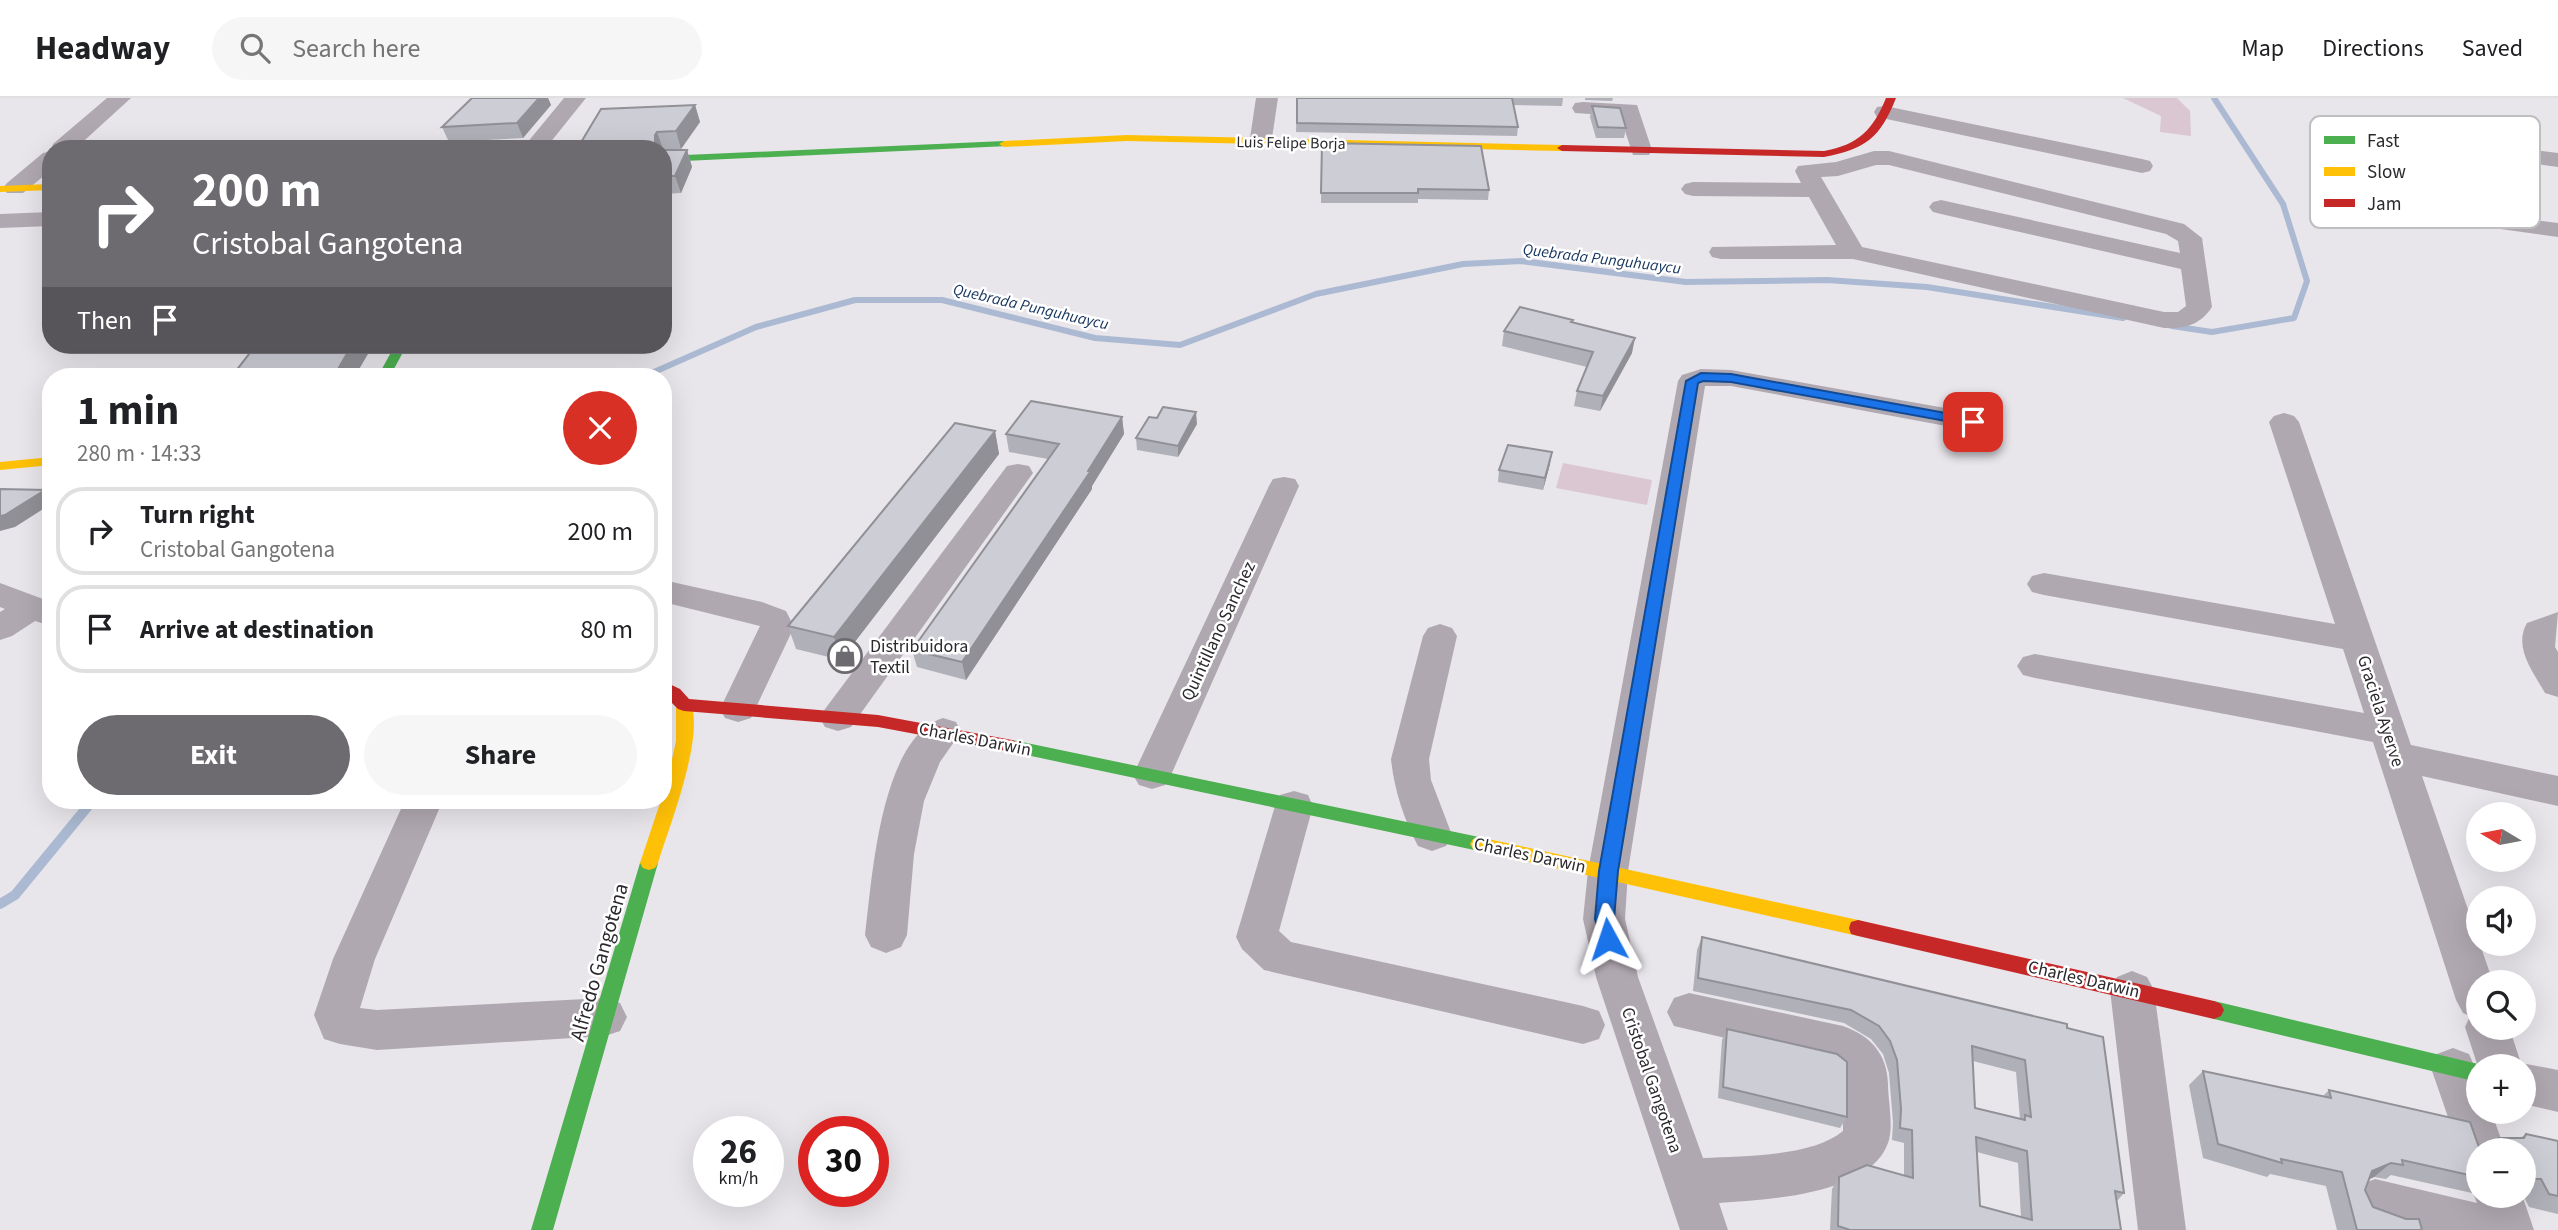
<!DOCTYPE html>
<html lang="en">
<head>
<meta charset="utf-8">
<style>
	:root { --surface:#fff; --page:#f6f6f6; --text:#202124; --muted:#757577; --line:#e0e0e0; --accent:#6d6b70 }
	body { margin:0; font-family:"Source Sans 3",sans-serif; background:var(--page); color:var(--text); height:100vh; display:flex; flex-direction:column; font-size:26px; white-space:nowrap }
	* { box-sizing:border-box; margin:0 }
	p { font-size:23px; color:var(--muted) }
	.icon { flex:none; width:38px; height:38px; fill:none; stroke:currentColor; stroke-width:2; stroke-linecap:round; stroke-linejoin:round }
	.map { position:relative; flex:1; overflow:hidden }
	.details { position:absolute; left:42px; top:270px; width:630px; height:441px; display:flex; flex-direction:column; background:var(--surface); border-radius:28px; box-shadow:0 7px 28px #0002 }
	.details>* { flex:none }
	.guide { position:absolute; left:42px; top:42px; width:630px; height:214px; border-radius:28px; box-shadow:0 7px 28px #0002; background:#6d6b70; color:#fff; overflow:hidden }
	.needle { width:46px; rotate:280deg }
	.controls { position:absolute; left:2466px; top:704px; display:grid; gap:14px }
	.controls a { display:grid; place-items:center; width:70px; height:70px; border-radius:50%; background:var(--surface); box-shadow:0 7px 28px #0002; font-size:35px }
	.speed { position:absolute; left:693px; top:1018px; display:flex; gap:14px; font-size:35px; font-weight:700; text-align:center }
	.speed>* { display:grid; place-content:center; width:91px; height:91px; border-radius:50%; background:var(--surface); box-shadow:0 7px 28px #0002; line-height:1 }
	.speed small { font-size:18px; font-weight:400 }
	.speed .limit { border:10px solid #d22; background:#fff; color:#111 }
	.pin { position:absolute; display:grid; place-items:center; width:60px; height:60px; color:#fff; margin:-30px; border-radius:14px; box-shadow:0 4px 10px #0006 }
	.me { position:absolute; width:77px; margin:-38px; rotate:355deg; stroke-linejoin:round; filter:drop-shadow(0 0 5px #0008) }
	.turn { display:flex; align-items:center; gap:24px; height:147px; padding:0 35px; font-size:32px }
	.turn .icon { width:91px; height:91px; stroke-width:2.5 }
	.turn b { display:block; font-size:49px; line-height:60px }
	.then { display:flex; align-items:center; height:66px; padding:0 35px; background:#0003; gap:14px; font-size:26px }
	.round { display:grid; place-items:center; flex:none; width:74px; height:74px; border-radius:37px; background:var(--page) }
	.overview { display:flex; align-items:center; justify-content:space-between; height:119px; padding:0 35px }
	h1 { font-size:42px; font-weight:700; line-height:52px }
	.action { display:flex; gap:14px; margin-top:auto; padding:14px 35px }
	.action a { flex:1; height:80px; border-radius:42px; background:var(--accent); color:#fff; font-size:28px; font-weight:700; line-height:80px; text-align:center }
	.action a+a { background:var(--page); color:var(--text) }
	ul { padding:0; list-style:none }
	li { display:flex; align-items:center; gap:21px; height:88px; margin:0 14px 10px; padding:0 21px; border:4px solid var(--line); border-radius:28px }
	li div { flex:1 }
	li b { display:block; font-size:26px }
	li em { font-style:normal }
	header { display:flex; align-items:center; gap:42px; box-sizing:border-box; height:98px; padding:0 35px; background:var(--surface); border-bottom:2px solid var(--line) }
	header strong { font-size:33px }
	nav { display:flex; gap:38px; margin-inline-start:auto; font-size:24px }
	.search { width:490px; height:63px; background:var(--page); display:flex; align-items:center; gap:18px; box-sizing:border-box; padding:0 24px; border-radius:38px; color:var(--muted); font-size:26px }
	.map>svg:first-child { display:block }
	.green { fill:#dbc7d1 }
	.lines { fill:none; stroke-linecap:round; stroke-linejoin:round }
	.stream-far2 { stroke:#abbad2; stroke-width:6 }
	.stream-far1 { stroke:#abbad2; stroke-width:8 }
	.stream { stroke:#abbad2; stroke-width:10 }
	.street { fill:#b0a8b0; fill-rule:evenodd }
	.fast { fill:#4caf50; fill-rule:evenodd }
	.slow { fill:#ffc107; fill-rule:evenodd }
	.jam { fill:#c62828; fill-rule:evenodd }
	.wall { fill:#b0b0b8; fill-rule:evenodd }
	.shaded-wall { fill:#909096 }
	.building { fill:#cdcdd6; stroke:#909096; stroke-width:2; fill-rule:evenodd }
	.route { fill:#1a73e8; stroke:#114b97; stroke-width:2 }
	.labels { text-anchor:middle; stroke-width:5; stroke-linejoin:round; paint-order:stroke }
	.far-street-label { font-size:16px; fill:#2b292d; stroke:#fff }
	.far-water-label { font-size:16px; font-style:italic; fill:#13325c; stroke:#fff }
	.street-label { font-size:18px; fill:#2b292d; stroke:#fff }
	.poi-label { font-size:18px; fill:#2b292d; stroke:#fff; text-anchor:start }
	.near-street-label { font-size:21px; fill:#2b292d; stroke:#fff }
	.key { fill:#fff; stroke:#bfbfc0; stroke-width:2 }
	.key-label { font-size:19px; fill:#2b292d }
</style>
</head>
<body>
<header>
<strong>Headway</strong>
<div class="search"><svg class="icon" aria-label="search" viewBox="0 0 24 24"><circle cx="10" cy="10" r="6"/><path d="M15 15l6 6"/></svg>Search here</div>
<nav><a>Map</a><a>Directions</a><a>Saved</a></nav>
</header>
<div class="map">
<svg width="2558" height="1132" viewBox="0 0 2558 1132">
	<rect width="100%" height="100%" fill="#e8e5eb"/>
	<path class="green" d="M 2123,0 L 2177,0 L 2190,13 L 2191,38 L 2160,34 L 2161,18 Z
		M 1563,365 L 1652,382 L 1647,407 L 1556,390 Z"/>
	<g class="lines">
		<path class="stream-far2" d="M 2172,228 L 2212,234 L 2294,220 L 2307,183 L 2283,106 L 2214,0
			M 645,278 L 756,229 L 855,202 L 942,202 L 1095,240 L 1180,247 L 1316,196 L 1463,166 L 1521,163 L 1686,184 L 1827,182 L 1927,189 L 2123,220"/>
		<path class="stream-far1" d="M 645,278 L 649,276"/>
		<path class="stream" d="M 0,806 L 15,797 L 93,702"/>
		<path class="street" d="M 107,0 L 131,0 L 75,51 L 51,52 L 53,46 Z
			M 564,0 L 586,0 L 545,51 L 522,51 Z
			M 1256,0 L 1278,0 L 1272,40 L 1269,45 L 1253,45 L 1250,40 Z
			M 1583,4 L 1637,7 L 1652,52 L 1649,57 L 1633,57 L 1620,18 L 1575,15 L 1572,10 L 1575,5 Z
			M 1885,8 L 2142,61 L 2150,63 L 2153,68 L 2150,73 L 2142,75 L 1877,19 L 1874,14 L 1877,9 Z
			M 2461,43 L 2558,55 L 2558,69 L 2453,55 L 2450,50 L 2453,45 Z
			M 51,53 L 51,72 L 23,95 L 7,95 L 3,90 L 7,85 L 43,55 Z
			M 1874,53 L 1889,53 L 2184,126 L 2202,140 L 2212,209 C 2200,227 2185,231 2164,230 L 1853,161 L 1721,161 L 1712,159 L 1709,154 L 1712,149 L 1836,147 L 1809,99 L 1693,98 L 1685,96 L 1681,91 L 1685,86 L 1693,84 L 1801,85 L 1795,73 L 1798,68 L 1836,64 ZM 1876,67 L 1889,67 L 2166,136 L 2178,143 L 2180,155 L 1941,102 L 1933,104 L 1929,109 L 1933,114 L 1941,116 L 2181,171 L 2186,208 L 2178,214 L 2164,214 L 1862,149 L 1821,79 L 1838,78 Z
			M 2436,109 L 2558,125 L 2558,139 L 2428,121 L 2424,116 L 2428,111 Z
			M 51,114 L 51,128 L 0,130 L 0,116 Z
			M 1701,271 L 1731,272 L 1973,315 L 1983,318 L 1988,324 L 1983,330 L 1973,333 L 1731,288 L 1705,288 L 1628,773 L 1625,821 L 1638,879 L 1703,1060 C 1742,1058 1812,1059 1843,1033 L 1843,974 L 1832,965 L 1674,928 L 1667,914 L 1674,900 L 1689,895 L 1843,928 C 1871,938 1887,956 1888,986 C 1888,1004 1894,1029 1888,1045 C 1870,1097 1765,1102 1719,1105 L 1728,1132 L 1680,1132 L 1596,879 L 1583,821 L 1588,773 L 1678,283 L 1682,277 Z
			M 2284,315 L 2294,318 L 2299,324 L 2411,647 L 2558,678 L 2558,708 L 2422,678 L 2493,884 L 2478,884 L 2478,929 L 2509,929 L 2521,965 L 2558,972 L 2558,1014 L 2524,1006 L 2524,968 L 2478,969 L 2465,929 L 2470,918 L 2463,915 L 2456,902 L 2373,644 L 2035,580 L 2023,577 L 2017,568 L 2023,559 L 2035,556 L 2364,615 L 2343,551 L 2044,497 L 2032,494 L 2027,486 L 2032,478 L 2044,475 L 2335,526 L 2269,324 L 2274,318 Z
			M 1018,366 L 1029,368 L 1033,375 L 851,629 L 838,633 L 825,629 L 820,620 L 825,611 L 1007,368 Z
			M 1284,379 L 1295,381 L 1299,388 L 1171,677 L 1165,687 L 1152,691 L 1139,687 L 1133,677 L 1269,388 L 1273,381 Z
			M 663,482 L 762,504 L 786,513 L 794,529 L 751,620 L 738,624 L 725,620 L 720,611 L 760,528 L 663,504 Z
			M 0,485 L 51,504 L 51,528 L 35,523 L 12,538 L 0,542 L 0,514 L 5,511 L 0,509 Z
			M 2558,514 L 2555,549 L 2558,554 L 2558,599 L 2545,595 C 2533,574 2513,549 2527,525 Z
			M 1440,526 L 1452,530 L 1457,538 L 1429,661 L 1431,682 L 1452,737 L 1446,748 L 1432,753 L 1418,748 C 1404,722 1394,691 1391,661 L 1423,538 L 1428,530 Z
			M 943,620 L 956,624 L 961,634 L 940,664 L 924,703 L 914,756 L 907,837 L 901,849 L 886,855 L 871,849 L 865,837 C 872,782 880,640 943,620 Z
			M 1294,693 L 1308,697 L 1313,708 L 1279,833 L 1291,844 L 1583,908 L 1599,913 L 1605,927 L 1599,941 L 1583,946 L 1264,872 L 1242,851 L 1236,839 L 1275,708 L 1280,697 Z
			M 405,702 L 443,702 L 375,861 L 360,910 L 377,912 L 605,900 L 620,905 L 627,919 L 620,933 L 605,938 L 377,952 L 340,946 L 324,941 L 314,917 L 333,861 Z
			M 2132,873 L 2147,879 L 2154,892 L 2186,1132 L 2138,1132 L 2110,892 L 2117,879 Z
			M 2453,950 L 2469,956 L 2478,977 L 2478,1013 L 2491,1013 L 2505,1052 L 2478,1052 L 2478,1073 L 2465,1068 L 2431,970 L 2437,956 Z
			M 2375,1081 L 2477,1105 L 2474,1097 L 2478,1087 L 2478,1097 L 2522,1097 L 2534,1132 L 2389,1132 L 2358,1122 L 2351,1105 L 2358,1088 Z"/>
		<path class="fast" d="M 1004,43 L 1008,44 L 1008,48 L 663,64 L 663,58 Z
			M 395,247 L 407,247 L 390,278 L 378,278 Z
			M 1012,642 L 1479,739 L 1485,741 L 1488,746 L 1485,751 L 1479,753 L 1012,654 L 1006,652 L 1004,648 L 1006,644 Z
			M 649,758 L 655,760 L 658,765 L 553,1132 L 531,1132 L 640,765 L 643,760 Z
			M 2214,903 L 2478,966 L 2483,968 L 2478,968 L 2478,984 L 2214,921 L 2207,918 L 2204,912 L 2207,906 Z"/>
		<path class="slow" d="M 1127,37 L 1562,47 L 1567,50 L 1562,53 L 1127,43 L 1004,49 L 999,46 L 1004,43 Z
			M 51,86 L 51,92 L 0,94 L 0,88 Z
			M 51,359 L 51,367 L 0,372 L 0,364 Z
			M 684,601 L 690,603 C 706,636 669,729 658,765 L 655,770 L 649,772 L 643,770 L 640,765 L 661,702 L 663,702 L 676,643 L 676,607 L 678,603 Z
			M 1479,739 L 1858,822 L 1865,824 L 1867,830 L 1865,836 L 1858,838 L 1479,753 L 1473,751 L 1470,746 L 1473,741 Z"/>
		<path class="jam" d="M 1886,0 L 1896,0 C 1880,40 1866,51 1824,59 L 1562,53 L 1557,50 L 1562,47 L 1824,53 C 1858,47 1873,32 1886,0 Z
			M 663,583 L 680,591 L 689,601 L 878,617 L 1012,642 L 1018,644 L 1020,648 L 1018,652 L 1012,654 L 878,629 L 684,613 L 678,611 L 663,596 Z
			M 1858,822 L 2214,903 L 2221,906 L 2224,912 L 2221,918 L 2214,921 L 1858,838 L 1851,836 L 1849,830 L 1851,824 Z"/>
	</g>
	<path class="wall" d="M 472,0 L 548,0 L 551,7 L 523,40 L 449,44 L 442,29 Z
		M 1297,0 L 1563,0 L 1562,8 L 1513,7 L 1518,29 L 1517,38 L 1296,34 Z
		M 1585,0 L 1613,0 L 1612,3 L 1585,2 Z
		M 695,7 L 700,24 L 681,51 L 577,51 Z
		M 1592,8 L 1626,30 L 1624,40 L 1596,40 L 1590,19 Z
		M 1322,45 L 1489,92 L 1488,102 L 1418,101 L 1418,105 L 1321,105 Z
		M 663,52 L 687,52 L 692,69 L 681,95 L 663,96 Z
		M 1572,225 L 1632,255 L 1600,313 L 1574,308 L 1577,293 L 1587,269 L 1502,248 L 1504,233 Z
		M 1122,319 L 1124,336 L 1092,388 L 1092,391 L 966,582 L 917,569 L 912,552 L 1048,361 L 1009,354 L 1006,336 Z
		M 1197,326 L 1178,359 L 1137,352 L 1136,340 Z
		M 995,333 L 999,356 L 841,562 L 796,551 L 788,528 Z
		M 1550,366 L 1543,392 L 1498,384 L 1499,372 Z
		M 1702,839 L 2067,930 L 2124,1095 L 2117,1103 L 2121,1132 L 1830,1132 L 1832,1091 L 1839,1079 L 1904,1077 L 1904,1045 L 1892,1042 L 1893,1024 L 1889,975 L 1883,956 L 1871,941 L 1844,925 L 1693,893 L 1697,852 ZM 1973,963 L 2016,974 L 2020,1021 L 1975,1010 ZM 1977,1054 L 2018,1065 L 2021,1119 L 1980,1108 Z
		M 1727,931 L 1847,1019 L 1840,1030 L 1718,1000 L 1722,942 Z
		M 2203,973 L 2322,999 L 2329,992 L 2478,1052 L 2478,1091 L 2472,1095 L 2391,1077 L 2386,1081 L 2374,1079 L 2370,1081 L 2365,1092 L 2373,1109 L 2422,1132 L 2337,1132 L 2326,1088 L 2270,1076 L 2267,1079 L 2203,1060 L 2189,987 Z
		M 2526,1036 L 2558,1043 L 2558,1116 L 2529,1109 L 2523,1097 L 2524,1052 L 2484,1052 L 2499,1040 L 2520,1040 Z"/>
	<path class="shaded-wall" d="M 539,0 L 548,0 L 551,7 L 523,40 L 517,25 Z
		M 695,7 L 700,24 L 681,51 L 676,33 Z
		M 657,34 L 663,51 L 655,51 L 655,37 Z
		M 687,52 L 692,69 L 681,95 L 675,78 Z
		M 1635,240 L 1632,255 L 1600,313 L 1603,298 Z
		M 352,247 L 363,247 L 368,256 L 355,278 L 334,278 Z
		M 1196,314 L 1197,326 L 1178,359 L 1178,348 Z
		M 1122,319 L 1124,336 L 1092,388 L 1092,391 L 966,582 L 962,564 Z
		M 995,333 L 999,356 L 841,562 L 834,539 Z
		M 1552,354 L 1550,366 L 1543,392 L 1545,380 Z
		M 45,392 L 51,400 L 51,406 L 15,429 L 0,433 L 0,418 Z
		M 2391,1065 L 2374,1079 L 2356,1087 L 2372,1073 Z"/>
	<path class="building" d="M 472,0 L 539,0 L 517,25 L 442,29 Z
		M 1297,0 L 1512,0 L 1518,29 L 1297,25 Z
		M 695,7 L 676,33 L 657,34 L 655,37 L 655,51 L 577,51 L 601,11 Z
		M 1592,8 L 1620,10 L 1626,30 L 1598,29 Z
		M 1322,45 L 1481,48 L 1489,92 L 1418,91 L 1418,95 L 1321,95 Z
		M 663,52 L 687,52 L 675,78 L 663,78 Z
		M 1520,209 L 1573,222 L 1571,224 L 1635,240 L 1603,298 L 1577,293 L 1593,254 L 1504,233 Z
		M 256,247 L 352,247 L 334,278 L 232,278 Z
		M 1031,303 L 1122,319 L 1088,373 L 1090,374 L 962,564 L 912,552 L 1059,346 L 1006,336 Z
		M 1163,309 L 1196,314 L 1178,348 L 1136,340 L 1149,319 L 1157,320 Z
		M 955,325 L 995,333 L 834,539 L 788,528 Z
		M 1508,347 L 1552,354 L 1545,380 L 1499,372 Z
		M 0,391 L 45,392 L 5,417 L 0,418 Z
		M 1702,839 L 2067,926 L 2067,930 L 2103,939 L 2124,1095 L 2115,1093 L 2121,1132 L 1850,1132 L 1838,1128 L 1839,1079 L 1867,1067 L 1913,1080 L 1912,1032 L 1900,1030 L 1901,1011 L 1897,962 L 1890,943 L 1879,928 L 1851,912 L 1698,880 ZM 1972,948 L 2025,962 L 2031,1019 L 2025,1017 L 2025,1022 L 1975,1010 ZM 1976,1039 L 2027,1053 L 2032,1122 L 1980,1108 Z
		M 1727,931 L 1837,956 L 1847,964 L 1847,1019 L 1723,989 Z
		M 2203,973 L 2331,1000 L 2329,992 L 2470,1024 L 2480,1052 L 2478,1052 L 2478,1079 L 2402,1062 L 2403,1067 L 2391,1065 L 2372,1073 L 2365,1092 L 2373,1109 L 2406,1121 L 2419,1121 L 2422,1132 L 2357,1132 L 2342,1074 L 2281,1061 L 2282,1065 L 2218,1046 Z
		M 2526,1036 L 2558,1043 L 2558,1098 L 2549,1096 L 2541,1081 L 2524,1081 L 2524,1052 L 2499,1052 L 2499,1040 L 2524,1040 Z"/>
	<path class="route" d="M 1701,275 L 1731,276 L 1973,320 L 1979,324 L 1973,328 L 1731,284 L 1703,283 L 1698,285 L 1618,773 L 1614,821 L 1618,841 L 1615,846 L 1608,849 L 1602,846 L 1595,821 L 1599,773 L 1686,283 Z"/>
	<defs>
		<g id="shop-ring" transform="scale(1.75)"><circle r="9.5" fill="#fff" stroke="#6d6b70" stroke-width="1.5"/><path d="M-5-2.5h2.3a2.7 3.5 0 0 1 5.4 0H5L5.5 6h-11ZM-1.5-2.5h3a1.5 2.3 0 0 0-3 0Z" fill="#6d6b70"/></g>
	</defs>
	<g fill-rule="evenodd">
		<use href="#shop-ring" x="845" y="558"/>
	</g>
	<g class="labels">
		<g class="far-street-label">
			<text transform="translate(1291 44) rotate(1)" y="6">Luis Felipe Borja</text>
		</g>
		<g class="far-water-label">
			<text transform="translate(1602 160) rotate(7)" y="6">Quebrada Punguhuaycu</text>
			<text transform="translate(1031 208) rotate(13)" y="6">Quebrada Punguhuaycu</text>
		</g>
		<g class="street-label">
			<text transform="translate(1218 533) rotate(-65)" y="6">Quintillano Sanchez</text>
			<text transform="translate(2381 613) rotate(72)" y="6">Graciela Ayerve</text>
			<text transform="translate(975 641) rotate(11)" y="6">Charles Darwin</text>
			<text transform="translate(1530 757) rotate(12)" y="6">Charles Darwin</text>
			<text transform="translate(2084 881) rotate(13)" y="6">Charles Darwin</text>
			<text transform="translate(1652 982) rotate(71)" y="6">Cristobal Gangotena</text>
		</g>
		<g class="poi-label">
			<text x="870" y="554">Distribuidora<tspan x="870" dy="21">Textil</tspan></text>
		</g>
		<g class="near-street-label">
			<text transform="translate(599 864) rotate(-74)" y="7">Alfredo Gangotena</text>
		</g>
	</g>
	<rect x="2310" y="18" width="230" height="112" rx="10" class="key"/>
	<rect x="2324" y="38" width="31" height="8" fill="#4caf50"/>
	<rect x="2324" y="69" width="31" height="9" fill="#ffc107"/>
	<rect x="2324" y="101" width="31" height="8" fill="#c62828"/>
	<g class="key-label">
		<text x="2367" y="49">Fast</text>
		<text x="2367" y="80">Slow</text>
		<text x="2367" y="112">Jam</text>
	</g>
</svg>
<div class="controls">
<a><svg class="needle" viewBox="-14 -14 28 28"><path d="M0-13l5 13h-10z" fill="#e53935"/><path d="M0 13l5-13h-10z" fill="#757577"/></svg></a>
<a><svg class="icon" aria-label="sound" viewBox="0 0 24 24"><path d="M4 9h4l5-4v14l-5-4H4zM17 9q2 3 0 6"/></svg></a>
<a><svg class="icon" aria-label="search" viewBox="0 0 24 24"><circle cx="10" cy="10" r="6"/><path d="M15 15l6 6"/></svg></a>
<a>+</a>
<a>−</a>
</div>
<div class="speed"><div>26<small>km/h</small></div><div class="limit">30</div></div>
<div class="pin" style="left:1973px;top:324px;background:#d93025"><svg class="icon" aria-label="arrive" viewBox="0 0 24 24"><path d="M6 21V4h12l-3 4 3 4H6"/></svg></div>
<svg class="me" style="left:1608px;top:841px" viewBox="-20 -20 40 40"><path d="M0-17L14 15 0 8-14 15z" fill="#1a73e8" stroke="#fff" stroke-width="4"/></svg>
<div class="guide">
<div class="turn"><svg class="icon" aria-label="right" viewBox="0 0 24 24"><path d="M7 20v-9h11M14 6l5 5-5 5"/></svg><div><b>200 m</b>Cristobal Gangotena</div></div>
<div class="then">Then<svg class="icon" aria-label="arrive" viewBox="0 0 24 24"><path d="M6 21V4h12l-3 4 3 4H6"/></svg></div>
</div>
<section class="details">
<div class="overview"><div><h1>1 min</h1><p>280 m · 14:33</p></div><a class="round" style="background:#d93025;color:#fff"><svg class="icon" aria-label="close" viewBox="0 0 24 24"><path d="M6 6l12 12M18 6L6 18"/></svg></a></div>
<ul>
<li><svg class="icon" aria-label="right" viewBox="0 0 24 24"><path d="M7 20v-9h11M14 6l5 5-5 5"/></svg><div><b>Turn right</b><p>Cristobal Gangotena</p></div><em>200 m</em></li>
<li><svg class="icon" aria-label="arrive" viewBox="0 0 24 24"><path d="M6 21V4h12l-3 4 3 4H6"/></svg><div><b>Arrive at destination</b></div><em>80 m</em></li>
</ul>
<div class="action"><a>Exit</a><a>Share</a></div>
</section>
</div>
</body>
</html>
